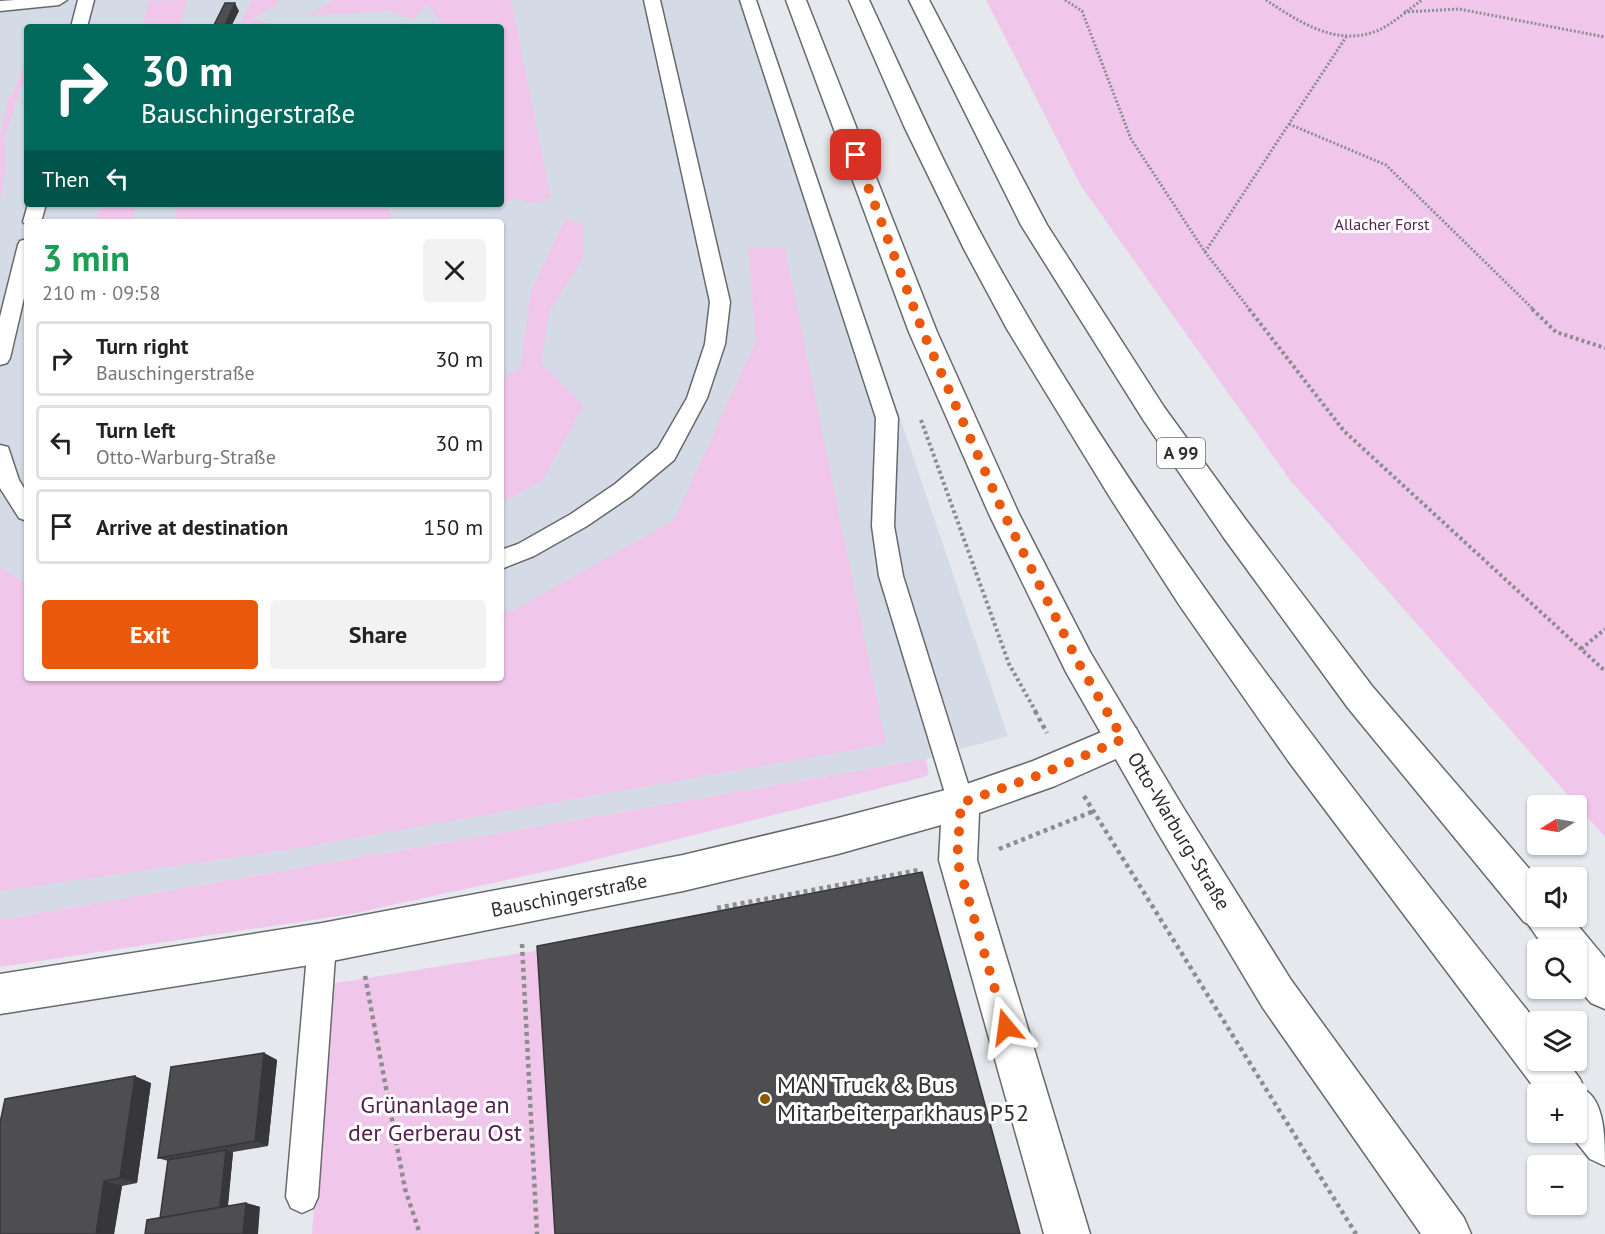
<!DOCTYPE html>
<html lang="en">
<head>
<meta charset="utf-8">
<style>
	:root { --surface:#fff; --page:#f2f2f2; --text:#222; --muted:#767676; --line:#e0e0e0; --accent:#ea580c }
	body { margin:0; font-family:"PT Sans",sans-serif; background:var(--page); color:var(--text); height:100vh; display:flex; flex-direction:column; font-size:22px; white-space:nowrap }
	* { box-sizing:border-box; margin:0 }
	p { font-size:20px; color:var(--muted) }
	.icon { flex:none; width:33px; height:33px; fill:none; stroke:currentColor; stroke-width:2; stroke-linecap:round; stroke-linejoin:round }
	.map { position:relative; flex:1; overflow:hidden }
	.drawer { position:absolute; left:24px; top:219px; width:480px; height:462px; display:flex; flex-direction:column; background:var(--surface); border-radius:6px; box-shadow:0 2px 4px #0004 }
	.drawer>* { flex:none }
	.hud { position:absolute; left:24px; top:24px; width:480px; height:183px; border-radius:6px; box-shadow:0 2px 4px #0004; background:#00695c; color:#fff; overflow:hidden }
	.needle { width:39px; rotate:259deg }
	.controls { position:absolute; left:1527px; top:795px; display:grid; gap:12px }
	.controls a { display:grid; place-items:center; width:60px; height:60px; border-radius:6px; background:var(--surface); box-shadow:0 2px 4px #0004; font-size:30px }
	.pin { position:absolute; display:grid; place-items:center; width:51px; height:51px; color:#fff; margin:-26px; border-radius:12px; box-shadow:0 3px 9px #0006 }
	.me { position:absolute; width:66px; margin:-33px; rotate:344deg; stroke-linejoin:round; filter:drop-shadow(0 0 4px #0008) }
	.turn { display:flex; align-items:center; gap:21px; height:126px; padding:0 18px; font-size:27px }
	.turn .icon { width:78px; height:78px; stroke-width:2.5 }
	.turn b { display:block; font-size:42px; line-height:51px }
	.then { display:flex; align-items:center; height:57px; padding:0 18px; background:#0003; gap:12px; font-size:22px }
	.round { display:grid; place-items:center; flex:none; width:63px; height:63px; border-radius:6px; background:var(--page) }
	.summary { display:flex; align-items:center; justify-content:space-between; height:102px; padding:0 18px }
	h1 { font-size:36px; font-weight:800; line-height:45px; color:#1e9e55 }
	.button { display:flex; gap:12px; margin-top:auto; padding:12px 18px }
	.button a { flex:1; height:69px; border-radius:6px; background:var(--accent); color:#fff; font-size:24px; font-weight:800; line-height:69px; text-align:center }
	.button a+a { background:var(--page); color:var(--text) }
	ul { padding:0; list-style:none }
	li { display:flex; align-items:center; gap:18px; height:75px; margin:0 12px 9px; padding:0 6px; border:3px solid var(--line); border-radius:6px }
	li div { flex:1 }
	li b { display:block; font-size:22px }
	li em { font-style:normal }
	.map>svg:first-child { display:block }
	.built { fill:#d5dbe6; fill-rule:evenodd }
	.green { fill:#f1c6eb }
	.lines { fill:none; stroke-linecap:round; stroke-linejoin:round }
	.service-casing { stroke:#67696d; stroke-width:3 }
	.minor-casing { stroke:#67696d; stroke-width:3 }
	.secondary-casing { stroke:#67696d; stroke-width:3 }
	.motorway-casing { stroke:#67696d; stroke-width:3 }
	.path-far2 { stroke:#8b8d90; stroke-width:3; stroke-dasharray:2 2; stroke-linecap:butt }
	.path-far1 { stroke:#8b8d90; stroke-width:4; stroke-dasharray:3 3; stroke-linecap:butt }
	.path { stroke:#8b8d90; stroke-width:4.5; stroke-dasharray:4 4; stroke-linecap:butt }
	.service { fill:#fff; fill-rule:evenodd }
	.minor { fill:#fff; fill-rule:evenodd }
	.secondary { fill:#fff; fill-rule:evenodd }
	.motorway { fill:#fff; fill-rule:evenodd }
	.wall { fill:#434245 }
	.shaded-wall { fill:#373638 }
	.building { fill:#4e4d50; stroke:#373638; stroke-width:1.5 }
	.route { stroke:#ea580c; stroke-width:10; stroke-dasharray:0 18 }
	.poi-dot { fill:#8b5a01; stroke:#fff; stroke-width:2 }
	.labels { text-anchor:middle; stroke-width:6; stroke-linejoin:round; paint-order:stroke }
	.far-park-label { font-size:16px; fill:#53204f; stroke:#fff }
	.shield { fill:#fff; stroke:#6d6d6e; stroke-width:1.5 }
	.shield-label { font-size:18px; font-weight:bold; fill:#2e2f30 }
	.street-label { font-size:20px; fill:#2e2f30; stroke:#fff }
	.near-poi-label { font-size:24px; fill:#2e2f30; stroke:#fff; text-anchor:start }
	.near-park-label { font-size:24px; fill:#53204f; stroke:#fff }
</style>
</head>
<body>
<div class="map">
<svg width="1605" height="1234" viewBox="0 0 1605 1234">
	<rect width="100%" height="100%" fill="#e5e8ec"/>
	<path class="built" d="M 0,0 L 758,0 L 1008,736 L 926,759 L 0,920 ZM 27,27 L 501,27 L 501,204 L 27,204 ZM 27,222 L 501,222 L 501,678 L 27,678 Z"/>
	<path class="green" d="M 187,0 L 180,27 L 142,27 L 149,1 Z
		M 252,0 L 277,0 L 278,4 L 252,18 L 275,25 L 274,27 L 239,27 Z
		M 334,0 L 511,0 L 551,198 L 532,204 L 516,198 L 501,203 L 501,27 L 444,27 L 427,4 L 414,20 L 392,11 L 309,15 Z
		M 986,0 L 1605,0 L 1605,837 L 1290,480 L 1081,186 Z
		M 27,55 L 27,68 L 4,140 L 6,165 L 0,202 L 0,136 L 8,98 L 13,95 Z
		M 100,204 L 137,204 L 132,222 L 96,222 Z
		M 175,204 L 396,204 L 387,207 L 392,216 L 387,222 L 177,222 Z
		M 565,219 L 583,223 L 583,258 L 550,311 L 541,363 L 584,405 L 542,481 L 501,503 L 501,378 L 520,369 L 531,291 Z
		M 748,247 L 785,248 L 886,744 L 292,849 L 0,891 L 0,567 L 27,584 L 27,678 L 501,678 L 501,613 L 516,609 L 674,520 L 756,341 Z
		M 926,759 L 929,774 L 924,777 L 570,866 L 351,914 L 0,967 L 0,920 Z
		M 541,950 L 555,1234 L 312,1234 L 330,984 Z"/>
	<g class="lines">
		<g class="service-casing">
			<path id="service" d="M 15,0 L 67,0 L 59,5 L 0,11 L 0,1 Z
				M 78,0 L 94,0 L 87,27 L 71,27 Z
				M 644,0 L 660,0 L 730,302 L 725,344 L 707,398 L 674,460 L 631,496 L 587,526 L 534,556 L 501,569 L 501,550 L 518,544 L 571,514 L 615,484 L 658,448 L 687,398 L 705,344 L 710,302 Z
				M 740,0 L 756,0 L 898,418 L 894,526 L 903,576 L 974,803 L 970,812 L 961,815 L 952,812 L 948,803 L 879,576 L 872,526 L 876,418 Z
				M 28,204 L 46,204 L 41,222 L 27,222 L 27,226 L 23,222 Z
				M 27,239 L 27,285 L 10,358 L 7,363 L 0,365 L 0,317 L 18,245 L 20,241 Z
				M 0,445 L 8,447 L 19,480 L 27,493 L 27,521 L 19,518 L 0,488 Z
				M 322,929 L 332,933 L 336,943 L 318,1197 L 313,1208 L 302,1213 L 291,1208 L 286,1197 L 308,943 L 312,933 Z"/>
		</g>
		<g class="minor-casing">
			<path id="minor" d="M 1123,723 L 1136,728 L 1141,739 L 1136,750 L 1055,786 L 979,813 L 977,860 L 1090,1234 L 1044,1234 L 939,860 L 941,825 L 838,854 L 683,891 L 322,963 L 0,1014 L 0,974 L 322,923 L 683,855 L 838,818 L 961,786 L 1033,761 Z"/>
		</g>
		<g class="secondary-casing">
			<path id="secondary" d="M 786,0 L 806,0 L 937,332 L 1019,514 L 1090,652 L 1184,809 L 1291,980 L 1464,1218 L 1471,1234 L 1421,1234 L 1263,1008 L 1158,833 L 1066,672 L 989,514 L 909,332 Z"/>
		</g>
		<g class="motorway-casing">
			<path id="motorway" d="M 849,0 L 869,0 C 915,99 959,199 1014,293 C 1164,554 1351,788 1538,1024 L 1538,1060 L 1566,1060 L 1580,1079 L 1585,1090 C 1605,1102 1605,1140 1605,1166 L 1590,1159 L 1568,1132 L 1576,1132 L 1576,1094 L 1539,1094 L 1289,762 L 1180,606 L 1111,499 L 1007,329 L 964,249 L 904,126 Z
				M 909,0 L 929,0 L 1047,225 L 1164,407 L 1246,520 L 1372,686 L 1538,879 L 1538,916 L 1570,916 L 1605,958 L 1605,1009 L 1591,1003 L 1576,986 L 1576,950 L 1546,950 L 1528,924 L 1524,922 L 1348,708 L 1224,538 L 1144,421 L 1021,225 Z"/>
		</g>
		<path class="path-far2" d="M 1065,0 L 1082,11 L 1131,139 L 1205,252 L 1250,310
			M 1266,0 C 1299,22 1338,48 1379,30 C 1394,23 1409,9 1422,0
			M 1404,12 L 1459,9 L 1605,37
			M 1289,124 L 1386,165 L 1534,310
			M 1205,252 L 1346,37"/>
		<path class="path-far1" d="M 1249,309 L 1344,431 L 1605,671
			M 1532,309 L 1556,332 L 1605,348
			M 921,420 L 1009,664 L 1036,712
			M 1581,649 L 1605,629"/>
		<path class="path" d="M 1035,711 L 1047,733
			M 1084,796 L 1356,1234
			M 999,849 L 1094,811
			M 717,908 L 919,870
			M 522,944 L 537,1234
			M 365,976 L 405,1189 L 420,1234"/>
		<use href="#service" class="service"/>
		<use href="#minor" class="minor"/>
		<use href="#secondary" class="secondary"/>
		<use href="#motorway" class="motorway"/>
	</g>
	<path class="wall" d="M 264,1053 L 277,1060 L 268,1146 L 233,1152 L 228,1206 L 246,1203 L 260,1207 L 160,1218 L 168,1161 L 158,1158 Z
		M 151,1083 L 137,1183 L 122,1186 L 114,1234 L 0,1234 Z"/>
	<path class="shaded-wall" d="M 235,3 L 239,11 L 231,27 L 224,27 Z
		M 264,1053 L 277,1060 L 268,1146 L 255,1141 Z
		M 135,1076 L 151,1083 L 137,1183 L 120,1178 Z
		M 226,1150 L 233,1153 L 227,1213 L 220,1211 Z
		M 104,1181 L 122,1186 L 114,1234 L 96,1234 Z
		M 246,1203 L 260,1207 L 258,1234 L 243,1234 Z"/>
	<path class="building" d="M 225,3 L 235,3 L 224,27 L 213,27 Z
		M 922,872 L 1020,1234 L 555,1234 L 537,946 Z
		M 264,1053 L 255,1141 L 158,1158 L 171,1067 Z
		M 135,1076 L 120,1178 L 104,1181 L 96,1234 L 0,1234 L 0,1123 L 5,1099 Z
		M 226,1150 L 220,1207 L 160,1218 L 168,1160 Z
		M 246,1203 L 243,1234 L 145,1234 L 147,1220 Z"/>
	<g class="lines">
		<path class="route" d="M 856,155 L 923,332 L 1004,514 L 1078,662 L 1123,739 L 1042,774 L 961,803 L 957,860 L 1006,1027"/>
	</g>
	<circle class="poi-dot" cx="765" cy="1099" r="6"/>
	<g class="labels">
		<g class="far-park-label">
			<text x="1382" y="230">Allacher Forst</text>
		</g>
		<rect class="shield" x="1157" y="438" width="48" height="30" rx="4.5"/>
		<g class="shield-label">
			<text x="1181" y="459">A 99</text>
		</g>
		<g class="street-label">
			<text transform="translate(1179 831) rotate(59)" y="7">Otto-Warburg-Straße</text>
			<text transform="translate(569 895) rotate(-11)" y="7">Bauschingerstraße</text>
		</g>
		<g class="near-poi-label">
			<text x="777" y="1093">MAN Truck &amp; Bus<tspan x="777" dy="28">Mitarbeiterparkhaus P52</tspan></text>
		</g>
		<g class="near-park-label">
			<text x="435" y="1113">Grünanlage an<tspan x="435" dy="28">der Gerberau Ost</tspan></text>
		</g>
	</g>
</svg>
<div class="controls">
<a><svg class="needle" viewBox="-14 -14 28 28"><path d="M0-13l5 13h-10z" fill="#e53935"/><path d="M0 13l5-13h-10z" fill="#767676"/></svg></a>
<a><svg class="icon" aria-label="sound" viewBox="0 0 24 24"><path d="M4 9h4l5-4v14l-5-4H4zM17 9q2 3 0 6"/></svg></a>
<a><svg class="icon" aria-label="search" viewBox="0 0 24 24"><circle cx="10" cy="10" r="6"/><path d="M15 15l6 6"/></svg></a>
<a><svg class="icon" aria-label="layers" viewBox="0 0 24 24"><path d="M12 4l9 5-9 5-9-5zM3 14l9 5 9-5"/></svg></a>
<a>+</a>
<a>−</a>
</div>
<div class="pin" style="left:856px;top:155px;background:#d93025"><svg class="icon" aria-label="arrive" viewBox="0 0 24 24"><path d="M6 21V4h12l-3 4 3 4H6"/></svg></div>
<svg class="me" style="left:1006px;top:1027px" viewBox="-20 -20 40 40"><path d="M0-17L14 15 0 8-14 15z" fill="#ea580c" stroke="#fff" stroke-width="4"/></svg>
<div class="hud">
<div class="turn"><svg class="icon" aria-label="right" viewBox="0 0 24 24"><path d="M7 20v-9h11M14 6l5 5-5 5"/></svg><div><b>30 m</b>Bauschingerstraße</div></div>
<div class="then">Then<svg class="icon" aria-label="left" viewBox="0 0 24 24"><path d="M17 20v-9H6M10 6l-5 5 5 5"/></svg></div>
</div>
<section class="drawer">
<div class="summary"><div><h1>3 min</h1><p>210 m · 09:58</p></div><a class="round"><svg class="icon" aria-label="close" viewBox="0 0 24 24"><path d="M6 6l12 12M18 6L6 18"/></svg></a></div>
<ul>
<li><svg class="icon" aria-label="right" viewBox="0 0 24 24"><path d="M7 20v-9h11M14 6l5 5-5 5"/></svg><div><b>Turn right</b><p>Bauschingerstraße</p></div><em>30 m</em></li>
<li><svg class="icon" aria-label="left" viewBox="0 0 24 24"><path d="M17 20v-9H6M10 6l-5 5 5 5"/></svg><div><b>Turn left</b><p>Otto-Warburg-Straße</p></div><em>30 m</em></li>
<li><svg class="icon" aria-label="arrive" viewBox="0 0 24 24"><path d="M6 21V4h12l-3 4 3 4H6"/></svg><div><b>Arrive at destination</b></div><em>150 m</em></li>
</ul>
<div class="button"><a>Exit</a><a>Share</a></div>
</section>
</div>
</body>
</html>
